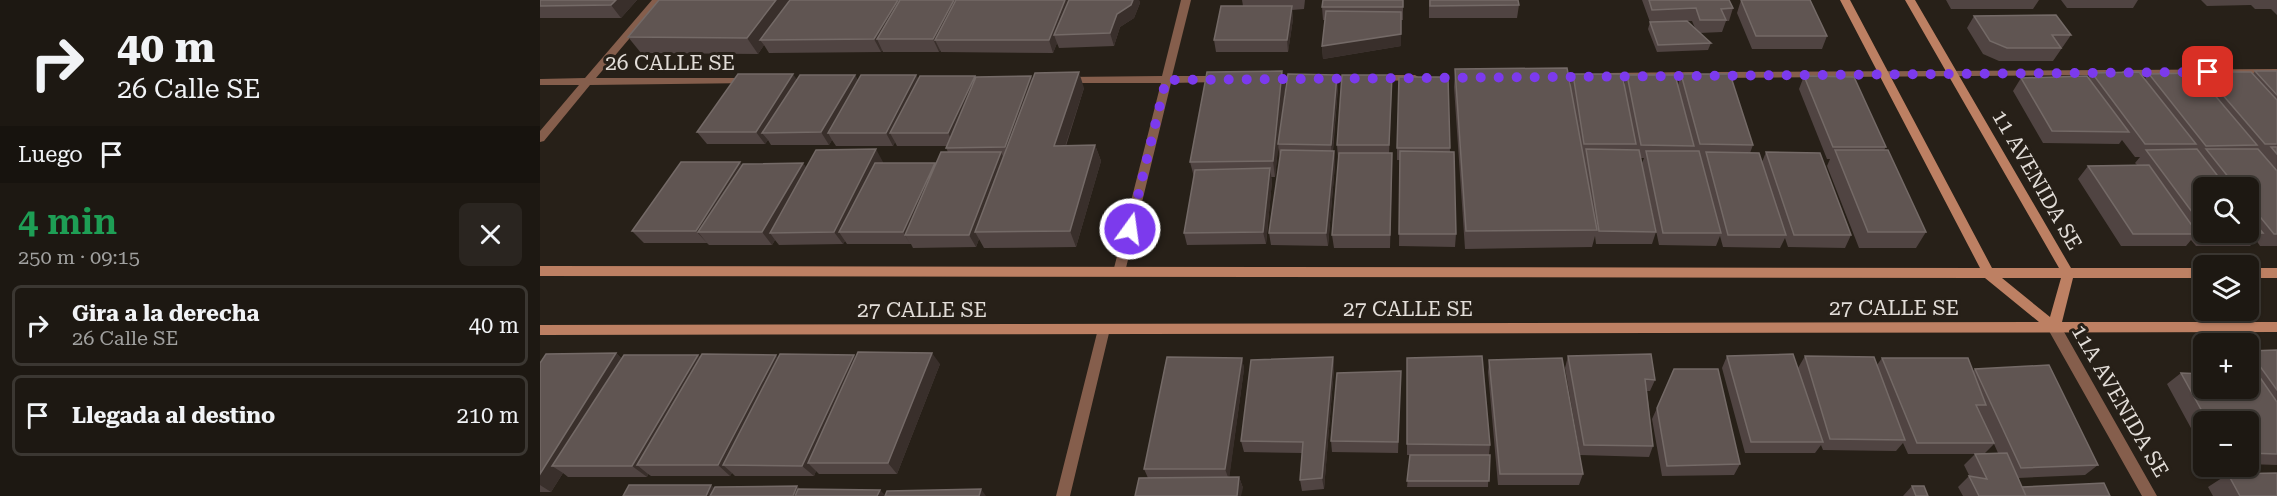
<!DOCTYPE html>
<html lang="es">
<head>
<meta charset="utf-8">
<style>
	:root { --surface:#1d1812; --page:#2a2520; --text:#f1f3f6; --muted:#a0a09f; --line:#3b3732 }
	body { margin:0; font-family:"Roboto Serif",serif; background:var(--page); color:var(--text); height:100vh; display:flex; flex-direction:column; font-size:22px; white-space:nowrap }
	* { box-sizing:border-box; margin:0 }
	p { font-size:20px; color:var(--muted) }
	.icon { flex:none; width:33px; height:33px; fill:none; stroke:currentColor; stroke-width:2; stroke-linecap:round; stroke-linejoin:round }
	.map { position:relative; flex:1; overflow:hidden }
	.sheet { display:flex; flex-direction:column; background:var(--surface); width:540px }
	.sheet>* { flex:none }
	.guide { background:#1d1812; color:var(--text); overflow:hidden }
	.fabs { position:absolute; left:1653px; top:177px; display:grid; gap:12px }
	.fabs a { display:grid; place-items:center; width:66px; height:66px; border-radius:9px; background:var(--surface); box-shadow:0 2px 4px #0004,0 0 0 2px var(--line); font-size:30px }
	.pin { position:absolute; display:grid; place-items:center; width:51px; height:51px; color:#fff; margin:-26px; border-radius:12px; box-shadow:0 3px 9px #0006 }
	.me { position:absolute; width:66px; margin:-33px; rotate:14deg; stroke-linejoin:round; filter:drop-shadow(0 0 4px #0008) }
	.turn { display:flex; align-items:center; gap:21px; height:126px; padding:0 18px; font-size:27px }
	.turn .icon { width:78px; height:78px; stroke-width:2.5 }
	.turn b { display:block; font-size:42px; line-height:51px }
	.then { display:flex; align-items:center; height:57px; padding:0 18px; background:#0003; gap:12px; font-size:22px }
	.round { display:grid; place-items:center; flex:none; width:63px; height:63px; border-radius:9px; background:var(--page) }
	.summary { display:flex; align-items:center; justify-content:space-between; height:102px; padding:0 18px }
	h1 { font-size:36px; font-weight:600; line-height:45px; color:#1e9e55 }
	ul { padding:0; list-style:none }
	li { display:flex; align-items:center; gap:18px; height:81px; margin:0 12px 9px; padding:0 6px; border:3px solid var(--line); border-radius:9px }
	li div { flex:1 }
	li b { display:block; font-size:22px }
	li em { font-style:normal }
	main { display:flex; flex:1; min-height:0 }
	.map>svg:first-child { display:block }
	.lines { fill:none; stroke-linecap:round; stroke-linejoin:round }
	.street { fill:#855e4c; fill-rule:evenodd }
	.secondary { fill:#bd8063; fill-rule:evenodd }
	.wall { fill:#504442; fill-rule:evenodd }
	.shaded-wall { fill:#392f2b }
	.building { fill:#605552; stroke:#746a67; stroke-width:1.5 }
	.route { stroke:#7c3aed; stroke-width:10; stroke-dasharray:0 18 }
	.labels { text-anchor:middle; stroke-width:6; stroke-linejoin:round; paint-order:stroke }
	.street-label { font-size:21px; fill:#e2ddd8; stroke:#272018 }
</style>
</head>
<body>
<main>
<section class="sheet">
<div class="guide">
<div class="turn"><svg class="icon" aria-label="right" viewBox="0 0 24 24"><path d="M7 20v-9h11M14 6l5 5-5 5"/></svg><div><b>40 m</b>26 Calle SE</div></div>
<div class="then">Luego<svg class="icon" aria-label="arrive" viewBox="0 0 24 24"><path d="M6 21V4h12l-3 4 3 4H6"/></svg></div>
</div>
<div class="summary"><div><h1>4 min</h1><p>250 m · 09:15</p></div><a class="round"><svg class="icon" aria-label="close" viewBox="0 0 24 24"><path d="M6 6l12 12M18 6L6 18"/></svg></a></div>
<ul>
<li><svg class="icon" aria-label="right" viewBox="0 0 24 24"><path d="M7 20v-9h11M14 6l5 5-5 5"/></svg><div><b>Gira a la derecha</b><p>26 Calle SE</p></div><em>40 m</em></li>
<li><svg class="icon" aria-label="arrive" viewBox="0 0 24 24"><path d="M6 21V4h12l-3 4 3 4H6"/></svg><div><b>Llegada al destino</b></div><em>210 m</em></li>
</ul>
</section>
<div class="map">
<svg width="1737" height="496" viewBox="0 0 1737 496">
	<rect width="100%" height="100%" fill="#272018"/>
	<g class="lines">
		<path class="street" d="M 112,0 L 122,0 L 56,78 L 209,78 L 213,79 L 213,83 L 50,85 L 4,141 L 0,142 L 0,131 L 39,85 L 0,85 L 0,79 L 45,78 Z
			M 641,0 L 651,0 L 632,76 L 680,76 L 685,79 L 680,82 L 631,83 L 585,272 L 583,275 L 575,275 L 573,272 L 621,83 L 526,83 L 521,80 L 526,77 L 622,76 Z
			M 1737,69 L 1737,75 L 1585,76 L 1580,73 L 1585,70 Z
			M 1568,70 L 1573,73 L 1572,75 L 1174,78 L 1169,75 L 1174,72 Z
			M 1157,72 L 1162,75 L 1161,77 L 1066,79 L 1061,76 L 1066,73 Z
			M 835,75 L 875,75 L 880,78 L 875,81 L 831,80 L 831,76 Z
			M 1514,322 L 1519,323 L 1617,496 L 1602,496 L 1509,331 L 1508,327 L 1509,323 Z
			M 564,324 L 569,325 L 570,329 L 530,496 L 516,496 L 558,329 L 559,325 Z"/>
		<path class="secondary" d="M 1300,0 L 1310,0 L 1452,268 L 1519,268 L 1365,0 L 1375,0 L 1531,268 L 1664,268 L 1664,278 L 1533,278 L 1522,322 L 1737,322 L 1737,332 L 0,335 L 0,325 L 1499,322 L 1445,278 L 0,276 L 0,266 L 1440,268 ZM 1462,278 L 1521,278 L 1510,317 Z
			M 1708,268 L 1737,268 L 1737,278 L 1708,278 Z"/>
	</g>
	<path class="wall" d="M 0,0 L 97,0 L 81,18 L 0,18 Z
		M 119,0 L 248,0 L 249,2 L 250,0 L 599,0 L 600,3 L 594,18 L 580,27 L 574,46 L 519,48 L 517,43 L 513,53 L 401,52 L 400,50 L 399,52 L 343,52 L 342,50 L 341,52 L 229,53 L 224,45 L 218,54 L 101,53 L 88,37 Z
		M 702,0 L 765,0 L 764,9 L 752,10 L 753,19 L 748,52 L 676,52 L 674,40 L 703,6 Z
		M 863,0 L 863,20 L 861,20 L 861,46 L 783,59 L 782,46 L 785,20 L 783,20 L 782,7 Z
		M 889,0 L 978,0 L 979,5 L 977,18 L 889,18 Z
		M 1102,0 L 1189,0 L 1193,8 L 1189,21 L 1186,21 L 1182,32 L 1160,33 L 1171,43 L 1168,50 L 1117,52 L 1108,29 L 1110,22 ZM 1147,21 L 1152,21 L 1155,28 Z
		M 1201,0 L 1287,36 L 1282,49 L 1212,49 L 1197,13 Z
		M 1406,0 L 1499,0 L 1493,9 L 1411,9 Z
		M 1521,0 L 1598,0 L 1593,8 L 1527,8 Z
		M 1661,0 L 1737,0 L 1737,15 L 1731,9 L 1715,9 L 1711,5 L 1667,6 Z
		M 1434,16 L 1531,35 L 1513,61 L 1459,61 L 1443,54 L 1427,28 Z
		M 915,69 L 1030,87 L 1033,74 L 1084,86 L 1087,75 L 1138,85 L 1141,74 L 1213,145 L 1210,153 L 1222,162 L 1226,152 L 1311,235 L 1305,248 L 1248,247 L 1245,238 L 1240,248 L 1183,247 L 1180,236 L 1176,246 L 1119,245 L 1102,163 L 1104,158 L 1101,158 L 1116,232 L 1112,244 L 1056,244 L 1055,236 L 1052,247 L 925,249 L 914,87 Z
		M 742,71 L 745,87 L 740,127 L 798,87 L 793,151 L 794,151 L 795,164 L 788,246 L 731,245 L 729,233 L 740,157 L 738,147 L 735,177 L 731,177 L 732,181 L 726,244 L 647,245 L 644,233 L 654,177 L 650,162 Z
		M 1715,71 L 1737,71 L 1737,246 L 1720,246 L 1716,240 L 1710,246 L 1656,246 L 1651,240 L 1646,246 L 1581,246 L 1538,179 L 1548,166 L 1597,165 L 1595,163 L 1600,157 L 1595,157 L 1582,140 L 1579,144 L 1503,143 L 1473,91 L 1481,78 L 1548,78 L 1552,73 L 1605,79 L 1609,74 L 1659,77 L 1663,72 L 1713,74 ZM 1664,188 L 1708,188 L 1708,232 L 1664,232 Z
		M 315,75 L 318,81 L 376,75 L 378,79 L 435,76 L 436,78 L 491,76 L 492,79 L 544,88 L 526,146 L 555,145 L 561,161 L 536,247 L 444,248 L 439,239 L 436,247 L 373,248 L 371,244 L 307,244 L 305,241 L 303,244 L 239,245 L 235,240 L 232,245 L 169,245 L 167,243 L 104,243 L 92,231 L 202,165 L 263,163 L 266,168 L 343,162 L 343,163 L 395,163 L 396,165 L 408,152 L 406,148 L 406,146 L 357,146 L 355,142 L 353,146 L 296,146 L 292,140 L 289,145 L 231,145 L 228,140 L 225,144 L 167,144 L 157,132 L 257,79 Z
		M 852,75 L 849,153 L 852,153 L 852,166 L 850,248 L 794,248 L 792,235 L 799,158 L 798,158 L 797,145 Z
		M 1264,76 L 1346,147 L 1344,150 L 1386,232 L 1376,248 L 1319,248 L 1287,166 L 1290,159 L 1287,159 L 1259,89 Z
		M 908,77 L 910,152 L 916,234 L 915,247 L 859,246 L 860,160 L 857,160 L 857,148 Z
		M 1737,350 L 1737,465 L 1708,464 L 1708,422 L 1664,422 L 1664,452 L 1627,384 L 1641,373 L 1708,388 L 1708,351 Z
		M 76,353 L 82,359 L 158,355 L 160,357 L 239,358 L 314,355 L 316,358 L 400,364 L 357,474 L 279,474 L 276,471 L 274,476 L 195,476 L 192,473 L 190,476 L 111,476 L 108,474 L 107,477 L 28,477 L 23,473 L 11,492 L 0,492 L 0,363 Z
		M 1028,356 L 1115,380 L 1110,391 L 1107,391 L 1113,446 L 1109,457 L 1040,455 L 1025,368 Z
		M 1187,356 L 1258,368 L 1265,356 L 1337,365 L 1342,358 L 1433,371 L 1435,369 L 1558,465 L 1545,475 L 1478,478 L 1482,487 L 1570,496 L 1423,496 L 1418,487 L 1429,476 L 1430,477 L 1424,465 L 1435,454 L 1368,454 L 1363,443 L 1356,451 L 1283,450 L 1281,445 L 1275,453 L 1205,453 L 1182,368 ZM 1454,444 L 1458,453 L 1444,454 Z
		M 793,357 L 794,368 L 784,489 L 762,491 L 760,480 L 762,453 L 704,452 L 701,441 Z
		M 702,358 L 704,369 L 689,477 L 699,477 L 703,488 L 608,478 L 604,469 Z
		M 867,358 L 950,445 L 949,455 L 948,487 L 867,487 L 870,455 L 867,455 Z
		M 949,360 L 1043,474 L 1039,485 L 958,485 L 948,372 Z
		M 861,371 L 858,453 L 792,452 L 791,441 Z
		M 1117,408 L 1200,464 L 1194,475 L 1122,476 L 1112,419 Z
		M 1688,474 L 1737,496 L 1673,496 L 1668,487 Z
		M 1372,486 L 1388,496 L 1363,496 Z"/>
	<path class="shaded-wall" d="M 76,0 L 97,0 L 81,18 L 71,5 Z
		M 236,0 L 248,0 L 252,8 L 220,40 L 224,45 L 218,54 L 207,38 Z
		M 358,0 L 367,0 L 337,39 L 342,50 L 341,52 L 334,39 Z
		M 414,0 L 422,0 L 395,40 L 400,50 L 399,52 L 393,39 Z
		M 525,0 L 531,0 L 514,35 L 517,43 L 513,53 L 509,40 Z
		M 593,0 L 599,0 L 600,3 L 594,18 L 580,27 L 574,46 L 570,33 L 577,14 Z
		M 752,6 L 753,19 L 748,52 L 747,40 Z
		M 861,12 L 861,46 L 783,59 L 782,46 Z
		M 742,71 L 745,87 L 735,177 L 733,161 Z
		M 539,72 L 544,88 L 520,162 L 514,146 Z
		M 253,74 L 262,87 L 222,133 L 228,140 L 225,144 L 216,132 Z
		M 315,75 L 322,88 L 288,133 L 292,140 L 289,145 L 281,132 Z
		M 376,75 L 383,88 L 350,133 L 355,142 L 353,146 L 346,133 Z
		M 797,75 L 798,87 L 792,157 L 791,145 Z
		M 852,75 L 852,88 L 849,158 L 849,145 Z
		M 435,76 L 441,88 L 415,146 L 408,133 Z
		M 491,76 L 496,89 L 471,159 L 465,147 Z
		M 555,145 L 561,161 L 536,247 L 530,231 Z
		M 336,149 L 343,162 L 309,232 L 299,232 L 305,241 L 303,244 L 294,232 Z
		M 794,151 L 795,164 L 788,246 L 786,233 Z
		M 461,152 L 467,165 L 435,232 L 439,239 L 436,247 L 429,235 Z
		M 852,153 L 852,166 L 850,248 L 850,235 Z
		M 200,162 L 210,175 L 158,232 L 167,243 L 156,231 Z
		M 263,163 L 272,176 L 230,233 L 235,240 L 232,245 L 222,232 Z
		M 395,163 L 402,175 L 365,235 L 370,244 L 363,232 Z
		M 730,168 L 732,181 L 726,244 L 723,232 Z
		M 76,353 L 89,365 L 12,466 L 23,473 L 11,492 L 0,485 L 0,474 Z
		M 392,353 L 400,364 L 357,474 L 348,463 Z
		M 158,355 L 170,367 L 97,465 L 108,474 L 107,477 L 92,466 Z
		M 236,355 L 247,366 L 183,465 L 192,473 L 190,476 L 178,465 Z
		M 314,355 L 323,367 L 268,463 L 276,471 L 274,476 L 262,466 Z
		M 793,357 L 794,368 L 784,489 L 782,478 Z
		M 702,358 L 704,369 L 689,480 L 685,469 Z
		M 699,477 L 703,488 L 701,496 L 697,496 Z
		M 171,485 L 184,496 L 166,496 Z
		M 257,486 L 268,496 L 253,496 Z
		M 441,489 L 446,496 L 439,496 Z
		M 340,490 L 346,496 L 337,496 Z"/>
	<path class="building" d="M 0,0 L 76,0 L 71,5 L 0,6 Z
		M 119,0 L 236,0 L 207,38 L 88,37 Z
		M 250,0 L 358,0 L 334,39 L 220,40 Z
		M 360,0 L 414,0 L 393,39 L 337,39 Z
		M 416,0 L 525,0 L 509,40 L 395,40 Z
		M 529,0 L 593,0 L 591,5 L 577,14 L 570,33 L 514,35 Z
		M 783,0 L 863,0 L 863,7 L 782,7 Z
		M 890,0 L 978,0 L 979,5 L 890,6 Z
		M 1109,0 L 1189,0 L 1193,8 L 1181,9 L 1186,20 L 1160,20 L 1156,8 L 1112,10 Z
		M 1201,0 L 1270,0 L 1287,36 L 1216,36 Z
		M 681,6 L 752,6 L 747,40 L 674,40 Z
		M 786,11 L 861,12 L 861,34 L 782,46 Z
		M 1516,15 L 1531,35 L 1512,35 L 1521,48 L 1467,48 L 1450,41 L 1434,16 Z
		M 1147,21 L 1171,43 L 1118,45 L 1110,22 Z
		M 1027,68 L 1057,230 L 926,231 L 915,69 Z
		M 742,71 L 733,161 L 650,162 L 667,72 Z
		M 1715,71 L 1737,71 L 1737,95 Z
		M 539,72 L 514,146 L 555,145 L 530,231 L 435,232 L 495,73 Z
		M 1599,72 L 1656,144 L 1605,144 L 1552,73 Z
		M 1663,72 L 1711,72 L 1737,100 L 1737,144 L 1725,144 Z
		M 1656,73 L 1717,145 L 1666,146 L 1609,74 Z
		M 198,74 L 253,74 L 216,132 L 157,132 Z
		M 748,74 L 797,75 L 791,145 L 738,144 Z
		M 1033,74 L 1082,74 L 1096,144 L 1044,144 Z
		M 1141,74 L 1190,74 L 1213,145 L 1160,144 Z
		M 260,75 L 315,75 L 281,132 L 222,133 Z
		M 321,75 L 376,75 L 346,133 L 288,133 Z
		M 802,75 L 852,75 L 849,145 L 797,145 Z
		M 1087,75 L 1135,75 L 1154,146 L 1101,145 Z
		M 380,76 L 435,76 L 408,133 L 350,133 Z
		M 491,76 L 465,147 L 406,148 L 436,77 Z
		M 1264,76 L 1314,77 L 1346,147 L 1293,147 Z
		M 1547,76 L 1589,132 L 1512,131 L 1481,78 Z
		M 859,77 L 908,77 L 910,148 L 857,148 Z
		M 1731,147 L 1737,147 L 1737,154 Z
		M 336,149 L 294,232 L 230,233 L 276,150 Z
		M 1046,149 L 1099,150 L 1116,232 L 1059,231 Z
		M 1657,149 L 1687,188 L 1664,188 L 1664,228 L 1606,150 Z
		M 1666,149 L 1718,149 L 1737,171 L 1737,234 L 1734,234 L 1708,202 L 1708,188 L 1697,188 Z
		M 741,150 L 794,151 L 786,233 L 729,233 Z
		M 1295,150 L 1348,150 L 1386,232 L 1328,232 Z
		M 860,151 L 914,152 L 916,234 L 859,234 Z
		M 1106,151 L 1159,151 L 1181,233 L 1123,233 Z
		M 401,152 L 461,152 L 429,235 L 365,235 Z
		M 1166,152 L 1219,153 L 1246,235 L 1188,235 Z
		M 1226,152 L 1280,153 L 1311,235 L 1254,235 Z
		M 799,153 L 852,153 L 850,235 L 792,235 Z
		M 141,162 L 200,162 L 156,231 L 92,231 Z
		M 263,163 L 222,232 L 158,232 L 203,164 Z
		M 335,163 L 395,163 L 363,232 L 299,232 Z
		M 1609,165 L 1658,234 L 1593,234 L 1548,166 Z
		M 730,168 L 723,232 L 644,233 L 655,170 Z
		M 1708,215 L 1723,233 L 1668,234 L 1667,232 L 1708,232 Z
		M 1737,350 L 1737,390 L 1709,351 Z
		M 318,352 L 392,353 L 348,463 L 268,463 Z
		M 76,353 L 0,474 L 0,363 L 6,354 Z
		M 162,354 L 236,355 L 178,465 L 97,465 Z
		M 240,354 L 314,355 L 262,466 L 183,465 Z
		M 1111,354 L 1115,380 L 1105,379 L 1113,446 L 1044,445 L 1028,356 Z
		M 1253,354 L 1283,442 L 1211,442 L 1187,356 Z
		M 84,355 L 158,355 L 92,466 L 12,466 Z
		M 942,356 L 950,445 L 867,444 L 867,358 Z
		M 1265,356 L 1334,357 L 1365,440 L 1290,439 Z
		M 627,357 L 702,358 L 685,469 L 604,469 Z
		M 793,357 L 782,478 L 760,480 L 763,442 L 701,441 L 711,360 Z
		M 1022,358 L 1043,474 L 960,474 L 949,360 Z
		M 1342,358 L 1428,358 L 1446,405 L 1436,405 L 1454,443 L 1377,443 Z
		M 1509,365 L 1558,465 L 1481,468 L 1435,369 Z
		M 1134,369 L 1178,369 L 1200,464 L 1127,466 L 1117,408 Z
		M 861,371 L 858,442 L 791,441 L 797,373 Z
		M 1641,373 L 1664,374 L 1664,388 L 1708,388 L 1708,375 L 1719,376 L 1737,402 L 1737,454 L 1708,453 L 1708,422 L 1668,422 Z
		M 1467,453 L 1486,496 L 1439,496 L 1429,476 L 1447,479 L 1435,454 Z
		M 870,455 L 950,455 L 949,481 L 867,481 Z
		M 1737,473 L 1737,496 L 1700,496 L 1688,474 Z
		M 699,477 L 697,496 L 595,496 L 599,478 Z
		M 1564,483 L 1570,496 L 1486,496 L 1482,487 Z
		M 89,485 L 171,485 L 166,496 L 83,496 Z
		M 257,486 L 253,496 L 170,496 L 175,487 Z
		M 1372,486 L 1384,486 L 1388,496 L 1376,496 Z
		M 258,489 L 340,490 L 337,496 L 255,496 Z
		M 441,489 L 439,496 L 345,496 L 347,491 Z"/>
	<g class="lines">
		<path class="route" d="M 590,229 L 626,80 L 1668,72"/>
	</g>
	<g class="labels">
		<g class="street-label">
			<text x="130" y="70">26 CALLE SE</text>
			<text transform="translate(1497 180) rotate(60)" y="7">11 AVENIDA SE</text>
			<text x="1354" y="315">27 CALLE SE</text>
			<text x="868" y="316">27 CALLE SE</text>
			<text x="382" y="317">27 CALLE SE</text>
			<text transform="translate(1580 401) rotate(60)" y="7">11A AVENIDA SE</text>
		</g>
	</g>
</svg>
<div class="fabs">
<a><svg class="icon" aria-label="search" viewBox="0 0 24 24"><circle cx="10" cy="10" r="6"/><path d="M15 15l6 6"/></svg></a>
<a><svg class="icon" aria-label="layers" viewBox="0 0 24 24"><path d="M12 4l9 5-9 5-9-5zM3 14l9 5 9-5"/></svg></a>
<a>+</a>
<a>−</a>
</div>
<div class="pin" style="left:1668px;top:72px;background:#d93025"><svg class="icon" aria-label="arrive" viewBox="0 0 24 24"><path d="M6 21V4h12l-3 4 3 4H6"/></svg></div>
<svg class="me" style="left:590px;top:229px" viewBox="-20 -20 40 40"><circle r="17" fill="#7c3aed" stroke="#fff" stroke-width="3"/><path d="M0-11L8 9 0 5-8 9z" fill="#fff"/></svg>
</div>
</main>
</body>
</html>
